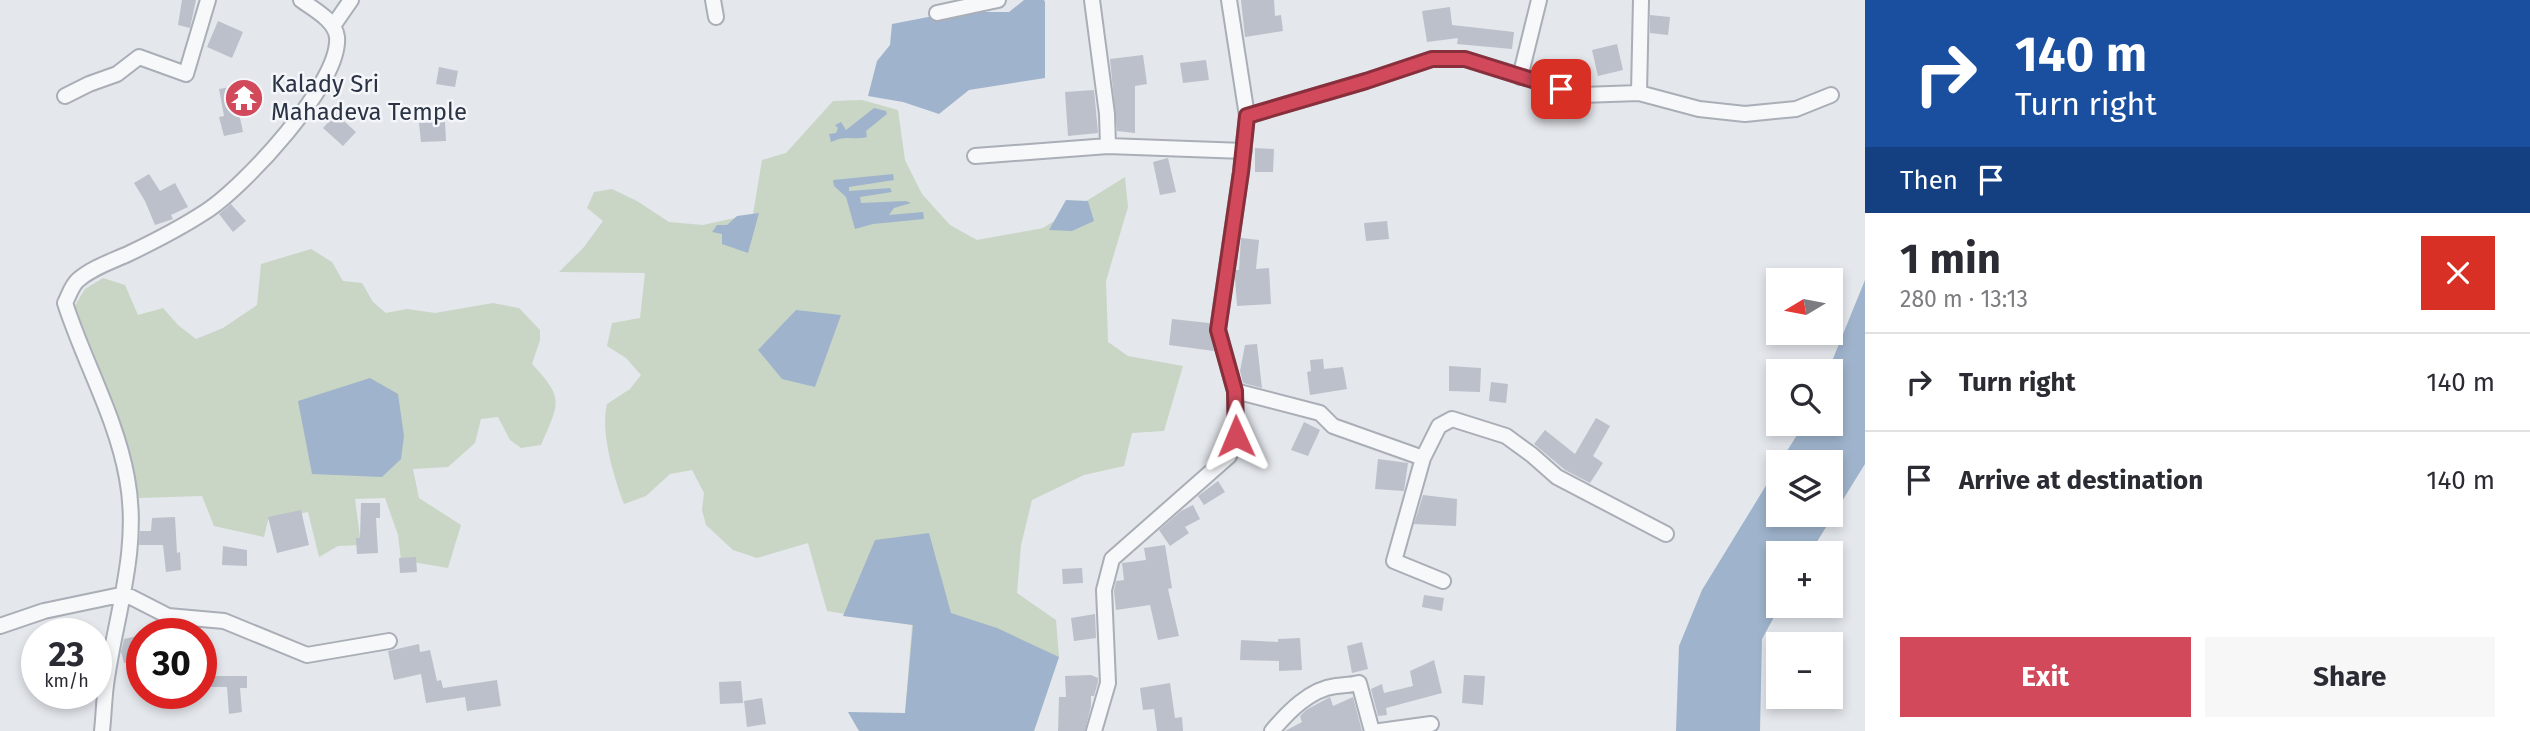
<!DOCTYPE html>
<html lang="en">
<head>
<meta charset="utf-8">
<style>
	:root { --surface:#fff; --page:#f7f7f7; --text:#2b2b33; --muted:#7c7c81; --line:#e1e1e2; --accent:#d1495b }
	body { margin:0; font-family:"Fira Sans",sans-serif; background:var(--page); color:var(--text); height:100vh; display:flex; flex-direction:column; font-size:26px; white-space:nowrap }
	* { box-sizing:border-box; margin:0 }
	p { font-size:23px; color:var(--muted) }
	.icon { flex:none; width:38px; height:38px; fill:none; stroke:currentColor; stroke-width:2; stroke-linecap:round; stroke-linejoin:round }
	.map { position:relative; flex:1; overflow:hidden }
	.drawer { display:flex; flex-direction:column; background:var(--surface); width:665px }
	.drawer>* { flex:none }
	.banner { background:#1a4fa0; color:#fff; overflow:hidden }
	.needle { width:46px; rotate:260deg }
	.fabs { position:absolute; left:1766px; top:268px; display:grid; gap:14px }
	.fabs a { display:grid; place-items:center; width:77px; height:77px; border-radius:0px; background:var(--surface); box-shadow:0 4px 10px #0003; font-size:35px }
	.speed { position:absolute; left:21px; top:618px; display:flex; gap:14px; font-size:35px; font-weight:700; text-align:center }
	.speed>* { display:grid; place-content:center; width:91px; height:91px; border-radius:50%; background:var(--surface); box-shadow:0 4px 10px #0003; line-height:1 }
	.speed small { font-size:18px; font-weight:400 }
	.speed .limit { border:10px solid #d22; background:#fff; color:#111 }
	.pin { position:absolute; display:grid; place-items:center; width:60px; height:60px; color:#fff; margin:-30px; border-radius:14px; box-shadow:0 4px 10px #0006 }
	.me { position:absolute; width:77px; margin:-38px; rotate:359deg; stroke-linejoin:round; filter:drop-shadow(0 0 5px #0008) }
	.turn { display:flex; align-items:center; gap:24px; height:147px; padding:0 35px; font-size:32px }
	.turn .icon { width:91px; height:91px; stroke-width:2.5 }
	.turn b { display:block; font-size:49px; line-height:60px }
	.then { display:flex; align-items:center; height:66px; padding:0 35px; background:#0003; gap:14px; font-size:26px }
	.round { display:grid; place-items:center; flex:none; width:74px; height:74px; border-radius:0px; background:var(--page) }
	.overview { display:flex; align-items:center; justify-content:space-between; height:119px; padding:0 35px }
	h1 { font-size:42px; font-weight:700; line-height:52px }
	.button { display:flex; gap:14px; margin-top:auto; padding:14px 35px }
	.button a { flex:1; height:80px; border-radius:0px; background:var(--accent); color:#fff; font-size:28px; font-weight:700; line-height:80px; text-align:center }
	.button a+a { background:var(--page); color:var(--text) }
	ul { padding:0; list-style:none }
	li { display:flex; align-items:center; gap:21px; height:98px; padding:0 35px; border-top:2px solid var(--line) }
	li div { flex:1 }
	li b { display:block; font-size:26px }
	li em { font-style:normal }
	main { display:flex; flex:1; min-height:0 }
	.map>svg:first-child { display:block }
	.green { fill:#c9d6c5 }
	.water { fill:#9fb4cc }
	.building { fill:#bbc0ca }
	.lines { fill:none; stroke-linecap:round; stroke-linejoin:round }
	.street-casing { stroke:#a9aeb7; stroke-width:18 }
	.street { stroke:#f7f8fa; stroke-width:14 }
	.route-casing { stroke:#882f3b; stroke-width:18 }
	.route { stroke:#d1495b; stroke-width:12 }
	.labels { text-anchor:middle; stroke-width:5; stroke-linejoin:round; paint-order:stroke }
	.poi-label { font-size:24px; fill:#2b3445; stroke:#f4f6f9; text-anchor:start }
</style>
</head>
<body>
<main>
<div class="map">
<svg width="1865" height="731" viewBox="0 0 1865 731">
	<rect width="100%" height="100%" fill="#e4e7ec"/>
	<path class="green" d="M 862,100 L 898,110 L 905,160 L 922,194 L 950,225 L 977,240 L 1043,228 L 1125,177 L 1128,207 L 1106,281 L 1108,342 L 1128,356 L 1183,366 L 1164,431 L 1132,433 L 1124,466 L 1084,475 L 1032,500 L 1021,545 L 1017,593 L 1056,620 L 1059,657 L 1034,731 L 897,731 L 905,714 L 912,625 L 827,611 L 808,543 L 757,558 L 733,550 L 706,525 L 702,510 L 704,493 L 692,470 L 670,474 L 646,496 L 624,504 C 614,477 600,433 607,404 L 630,389 L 641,375 L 626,358 L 607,346 L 612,323 L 640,318 L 645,273 L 559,272 L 584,247 L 603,221 L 587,208 L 594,192 L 612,189 L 637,201 L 669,222 L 703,225 L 753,214 L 762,160 L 786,153 L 833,101 Z
		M 311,249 L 332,262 L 343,281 L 362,283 L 373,302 L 386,313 L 407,309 L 435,313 L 493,303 L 519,308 L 540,330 L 540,340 L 532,364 C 565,399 559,403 541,445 L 521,448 L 510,440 L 498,417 L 481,419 L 475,443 L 448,467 L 413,469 L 419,498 L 461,525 L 448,568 L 401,560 L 398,535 L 385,498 L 355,499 L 361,545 L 338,546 L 319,557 L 308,512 L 268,520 L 264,537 L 214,526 L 202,496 L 139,498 L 122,430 L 74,307 L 85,289 L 103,278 L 125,285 L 138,315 L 163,308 L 178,325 L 196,339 L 223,328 L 257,305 L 261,264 Z"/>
	<path class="water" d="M 1024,0 L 1044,0 L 1045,2 L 1045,78 L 969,90 L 939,114 L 903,102 L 868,96 L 877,61 L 890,45 L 892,24 L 954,12 L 1009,12 Z
		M 874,108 L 886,111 L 887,114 L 866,131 L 867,137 C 850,141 849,134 831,142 L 829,134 L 836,133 L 838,128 L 835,125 L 841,122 L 846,130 Z
		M 893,174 L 894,180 L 849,187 L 849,191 L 890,188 L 892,192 L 860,197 L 861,203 L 906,201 L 911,203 L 894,208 L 889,215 L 923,212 L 924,219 L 873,224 L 855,229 L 846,197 L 834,186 L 833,180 Z
		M 1066,200 L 1088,201 L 1094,221 L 1072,231 L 1049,230 Z
		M 759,213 L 748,253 L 722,244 L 722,234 L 712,232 L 717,225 L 727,225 L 737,216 Z
		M 1865,280 L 1865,464 L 1810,553 L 1778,553 L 1780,606 L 1762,639 L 1760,731 L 1676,731 L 1679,646 L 1702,590 L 1778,466 L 1778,514 L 1830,514 L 1830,462 L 1780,462 L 1804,424 L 1830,424 L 1830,371 L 1828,371 Z
		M 796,310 L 841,315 L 815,387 L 782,379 L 758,350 Z
		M 370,378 L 398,394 L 404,436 L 401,459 L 382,477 L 312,474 L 298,401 Z
		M 929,533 L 951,613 L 997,628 L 1059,657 L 1034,731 L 859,731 L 848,712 L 905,713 L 913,625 L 843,616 L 875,540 Z"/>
	<path class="building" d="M 182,0 L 196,0 L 190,28 L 178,25 Z
		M 1241,0 L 1274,0 L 1275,16 L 1281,15 L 1283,31 L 1245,37 Z
		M 1450,7 L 1452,25 L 1514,32 L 1512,49 L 1457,44 L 1458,38 L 1427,42 L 1422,11 Z
		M 1650,15 L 1670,17 L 1668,35 L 1650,33 Z
		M 218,21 L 243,32 L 232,58 L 207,47 Z
		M 1617,44 L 1623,70 L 1598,76 L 1592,50 Z
		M 1143,55 L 1147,84 L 1135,86 L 1135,133 L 1117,131 L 1110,59 Z
		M 1206,60 L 1209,80 L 1183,83 L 1180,63 Z
		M 439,67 L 458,71 L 455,87 L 436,84 Z
		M 242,85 L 245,103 L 237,104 L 243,132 L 224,136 L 219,117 L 224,116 L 219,89 Z
		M 1094,90 L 1098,133 L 1068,136 L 1065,92 Z
		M 336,114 L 356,132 L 343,146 L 323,128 Z
		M 445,122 L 446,141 L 421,142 L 419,123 Z
		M 1255,148 L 1274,149 L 1273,172 L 1255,172 Z
		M 1168,158 L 1176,192 L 1160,195 L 1153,162 Z
		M 149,174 L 160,191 L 175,183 L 188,207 L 171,215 L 173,219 L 155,225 L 145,201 L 134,183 Z
		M 231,204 L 246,221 L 233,232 L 219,214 Z
		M 1387,221 L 1389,239 L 1366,241 L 1364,223 Z
		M 1241,238 L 1259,240 L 1256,269 L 1269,268 L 1271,304 L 1237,306 L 1235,277 L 1236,270 L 1239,270 Z
		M 1172,319 L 1209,323 L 1214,351 L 1169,345 Z
		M 1257,344 L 1262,388 L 1243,383 L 1240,371 L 1245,345 Z
		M 1323,359 L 1324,369 L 1343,367 L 1347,389 L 1310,395 L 1307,372 L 1311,371 L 1310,360 Z
		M 1449,366 L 1481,368 L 1480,392 L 1449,391 Z
		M 1491,382 L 1508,384 L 1506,403 L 1489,401 Z
		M 1596,418 L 1610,426 L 1593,456 L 1603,463 L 1590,483 L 1565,470 L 1534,444 L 1545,430 L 1575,454 Z
		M 1304,422 L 1320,430 L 1308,456 L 1291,450 Z
		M 1378,459 L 1408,463 L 1404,491 L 1375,489 Z
		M 1218,481 L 1225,492 L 1204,505 L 1198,496 Z
		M 1423,495 L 1457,499 L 1456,526 L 1414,524 Z
		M 361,503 L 380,503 L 380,518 L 376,518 L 378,553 L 357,554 L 356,538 L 360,538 Z
		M 1193,505 L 1200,519 L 1185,527 L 1189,533 L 1170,546 L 1159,530 L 1181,511 Z
		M 301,510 L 309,545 L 277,553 L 268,517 Z
		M 175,517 L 177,553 L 180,552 L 181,570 L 166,572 L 163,545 L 139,545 L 140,531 L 151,531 L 152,518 Z
		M 1165,545 L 1172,588 L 1168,589 L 1179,636 L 1158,640 L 1150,605 L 1116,610 L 1114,591 L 1116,581 L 1124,580 L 1122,563 L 1146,560 L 1144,548 Z
		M 223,546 L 247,550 L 247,566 L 222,565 Z
		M 416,557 L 417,572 L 400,573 L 399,558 Z
		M 1082,568 L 1083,583 L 1063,584 L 1062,569 Z
		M 1424,595 L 1444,598 L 1442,611 L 1422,607 Z
		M 1095,614 L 1096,638 L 1074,641 L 1071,618 Z
		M 142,635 L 142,659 L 124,663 L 121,652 L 124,639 Z
		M 1300,638 L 1302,670 L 1279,671 L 1279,661 L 1240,660 L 1241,640 L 1278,642 L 1278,639 Z
		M 1362,642 L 1368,669 L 1352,673 L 1347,646 Z
		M 419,644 L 420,652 L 430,650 L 437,681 L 441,680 L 443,688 L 497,680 L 501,706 L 467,711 L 465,697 L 426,703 L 421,674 L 394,680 L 388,651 Z
		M 1434,660 L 1442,693 L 1386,708 L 1387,715 L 1378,716 L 1371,689 L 1382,684 L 1384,693 L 1413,686 L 1410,671 Z
		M 1091,675 L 1098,678 L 1098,682 L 1094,696 L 1091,696 L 1091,706 L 1085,731 L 1058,731 L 1059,697 L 1066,697 L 1065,676 Z
		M 1464,675 L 1485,676 L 1483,705 L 1462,703 Z
		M 211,676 L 247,676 L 247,688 L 240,688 L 242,712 L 229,714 L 227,687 L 211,687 Z
		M 741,681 L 743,703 L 720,704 L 719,682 Z
		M 1170,683 L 1175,718 L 1182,717 L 1183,731 L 1157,731 L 1154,709 L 1143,710 L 1140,688 Z
		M 1330,697 L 1333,706 L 1353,697 L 1362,731 L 1285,731 L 1302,722 L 1300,716 L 1306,710 Z
		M 762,698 L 766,724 L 747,727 L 744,701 Z"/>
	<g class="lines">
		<g class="street-casing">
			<path id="street" d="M 713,0 L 716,17
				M 1092,0 L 1107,114 L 1108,146
				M 937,13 L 998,0
				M 333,26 L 351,0
				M 1520,77 L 1539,0
				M 1639,93 L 1641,0
				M 65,96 L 89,84 L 117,74 L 139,57 L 186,74 L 208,0
				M 1247,116 L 1366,81 L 1432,59 L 1465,59 L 1582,95 L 1639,93 L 1699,109 L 1745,114 L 1796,109 L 1831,95
				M 975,156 L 1108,146 L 1244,151
				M 1235,391 L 1320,413 L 1333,426 L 1423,458 L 1394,561 L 1443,581
				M 1423,458 L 1439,426 L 1452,419 L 1506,436 L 1532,455 L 1557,477 L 1666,534
				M 0,626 L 44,611 L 125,594 L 168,616 L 224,621 L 307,655 L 389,641
				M 102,731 C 104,713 104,695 107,678 C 117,611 140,547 127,478 C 116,417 84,362 65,303 C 69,295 72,285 78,280 C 93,267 113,261 130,253 C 155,241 182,227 205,212 C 243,188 341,83 337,37 C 335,20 313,9 301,0
				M 1094,731 L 1108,683 L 1104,590 L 1112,559 L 1229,456 L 1236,436 L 1235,391 L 1218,329 L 1241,172 L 1247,116 L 1229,0
				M 1272,731 C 1288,712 1310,689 1336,686 C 1344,685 1351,685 1359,683 L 1372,731
				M 1380,731 L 1431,724"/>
		</g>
		<use href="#street" class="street"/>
	</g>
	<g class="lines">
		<g class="route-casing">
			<path id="route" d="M 1236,436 L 1235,391 L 1218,330 L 1241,172 L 1247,116 L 1366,81 L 1432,59 L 1465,59 L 1561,89"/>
		</g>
		<use href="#route" class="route"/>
	</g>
	<defs>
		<g id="temple-disc" transform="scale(2.0125)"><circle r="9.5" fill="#d1495b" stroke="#f4f6f9"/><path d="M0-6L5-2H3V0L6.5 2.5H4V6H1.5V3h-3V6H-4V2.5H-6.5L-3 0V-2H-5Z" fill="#fff"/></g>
	</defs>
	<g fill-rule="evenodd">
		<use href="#temple-disc" x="244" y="98"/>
	</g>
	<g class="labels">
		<g class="poi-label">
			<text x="271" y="92">Kalady Sri<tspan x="271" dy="28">Mahadeva Temple</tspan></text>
		</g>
	</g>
</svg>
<div class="fabs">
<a><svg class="needle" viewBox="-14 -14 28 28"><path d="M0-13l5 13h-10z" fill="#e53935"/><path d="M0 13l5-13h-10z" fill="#7c7c81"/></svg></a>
<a><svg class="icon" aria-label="search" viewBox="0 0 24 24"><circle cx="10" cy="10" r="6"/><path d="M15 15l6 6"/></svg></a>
<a><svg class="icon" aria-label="layers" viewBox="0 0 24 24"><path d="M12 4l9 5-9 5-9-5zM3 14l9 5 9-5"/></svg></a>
<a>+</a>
<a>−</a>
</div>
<div class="speed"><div>23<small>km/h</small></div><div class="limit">30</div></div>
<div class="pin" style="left:1561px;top:89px;background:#d93025"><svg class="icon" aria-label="arrive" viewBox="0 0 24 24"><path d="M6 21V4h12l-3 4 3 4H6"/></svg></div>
<svg class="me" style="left:1236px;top:436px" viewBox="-20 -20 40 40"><path d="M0-17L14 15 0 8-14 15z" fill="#d1495b" stroke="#fff" stroke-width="4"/></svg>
</div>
<section class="drawer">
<div class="banner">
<div class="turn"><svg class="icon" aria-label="right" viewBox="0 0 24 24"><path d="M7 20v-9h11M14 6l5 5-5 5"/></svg><div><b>140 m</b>Turn right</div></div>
<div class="then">Then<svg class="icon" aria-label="arrive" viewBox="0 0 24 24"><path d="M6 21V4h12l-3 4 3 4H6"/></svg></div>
</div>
<div class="overview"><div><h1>1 min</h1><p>280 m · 13:13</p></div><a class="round" style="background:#d93025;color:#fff"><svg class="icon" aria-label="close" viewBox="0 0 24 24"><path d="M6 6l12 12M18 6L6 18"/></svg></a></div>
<ul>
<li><svg class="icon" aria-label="right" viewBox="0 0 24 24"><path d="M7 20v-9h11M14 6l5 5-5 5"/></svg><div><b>Turn right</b></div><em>140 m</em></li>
<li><svg class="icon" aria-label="arrive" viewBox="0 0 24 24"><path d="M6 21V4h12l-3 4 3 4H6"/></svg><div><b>Arrive at destination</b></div><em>140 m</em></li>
</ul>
<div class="button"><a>Exit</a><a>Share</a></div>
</section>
</main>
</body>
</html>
